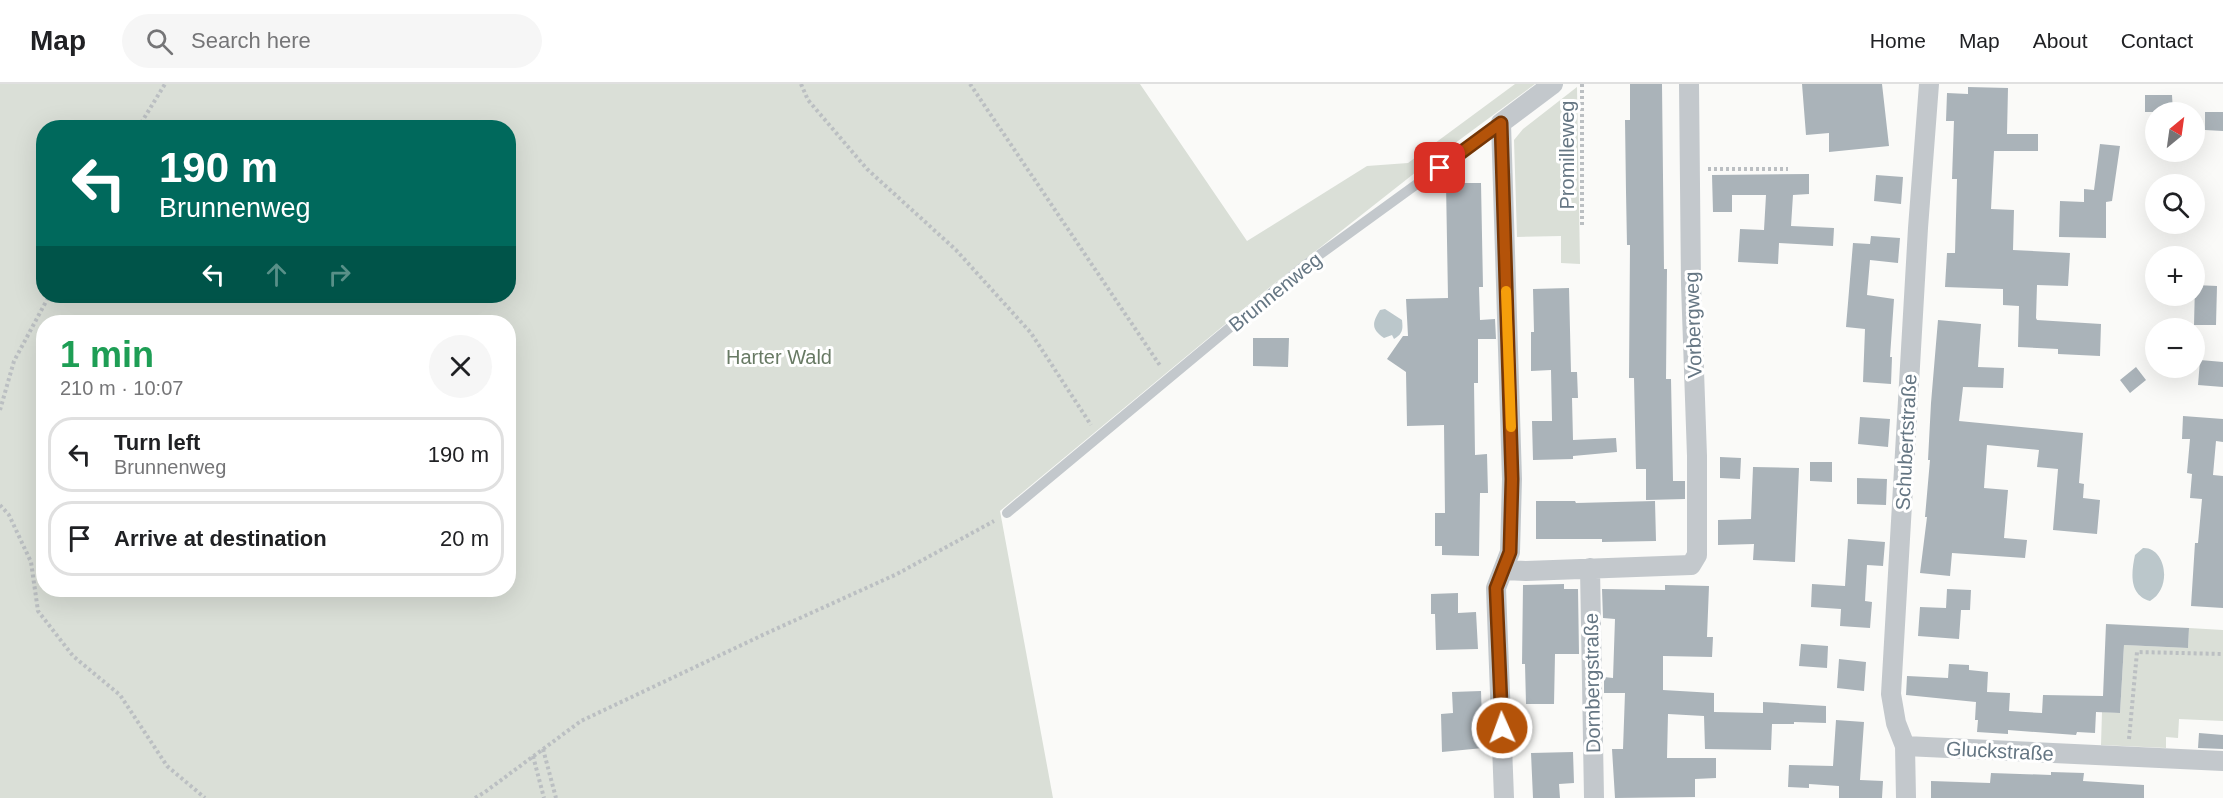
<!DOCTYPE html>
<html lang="en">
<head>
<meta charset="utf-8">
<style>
	:root { --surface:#fff; --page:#f6f6f6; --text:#202124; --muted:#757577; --line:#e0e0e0 }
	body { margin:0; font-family:Helvetica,sans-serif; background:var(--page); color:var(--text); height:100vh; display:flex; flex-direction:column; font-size:22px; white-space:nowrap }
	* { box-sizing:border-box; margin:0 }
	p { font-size:20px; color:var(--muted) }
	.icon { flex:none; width:33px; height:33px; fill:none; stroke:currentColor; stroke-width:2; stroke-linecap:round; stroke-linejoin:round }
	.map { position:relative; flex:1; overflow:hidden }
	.details { position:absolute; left:36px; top:231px; width:480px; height:282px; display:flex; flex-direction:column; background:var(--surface); border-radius:24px; box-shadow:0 6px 24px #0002 }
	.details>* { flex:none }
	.top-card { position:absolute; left:36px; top:36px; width:480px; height:183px; border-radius:24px; box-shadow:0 6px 24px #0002; background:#00695c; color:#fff; overflow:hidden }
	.needle { width:39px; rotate:29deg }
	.buttons { position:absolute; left:2145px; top:18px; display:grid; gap:12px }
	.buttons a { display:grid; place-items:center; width:60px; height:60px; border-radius:50%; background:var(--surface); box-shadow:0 6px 24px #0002; font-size:30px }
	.pin { position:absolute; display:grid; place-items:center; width:51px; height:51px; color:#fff; margin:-26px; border-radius:12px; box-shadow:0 3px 9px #0006 }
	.me { position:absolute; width:66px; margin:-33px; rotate:358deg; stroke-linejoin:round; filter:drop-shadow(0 0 4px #0008) }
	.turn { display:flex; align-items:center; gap:21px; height:126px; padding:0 24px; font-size:27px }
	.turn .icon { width:78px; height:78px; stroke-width:2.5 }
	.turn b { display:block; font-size:42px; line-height:51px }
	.lanes { display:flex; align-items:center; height:57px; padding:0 24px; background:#0003; justify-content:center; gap:30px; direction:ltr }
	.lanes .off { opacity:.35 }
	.round { display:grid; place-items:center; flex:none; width:63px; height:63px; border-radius:32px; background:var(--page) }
	.head { display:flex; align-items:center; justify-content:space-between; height:102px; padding:0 24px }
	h1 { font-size:36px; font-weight:700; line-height:45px; color:#1e9e55 }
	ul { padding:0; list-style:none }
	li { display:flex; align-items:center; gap:18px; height:75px; margin:0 12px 9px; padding:0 12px; border:3px solid var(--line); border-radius:24px }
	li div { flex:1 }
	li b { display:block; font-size:22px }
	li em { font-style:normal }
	header { display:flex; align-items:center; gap:36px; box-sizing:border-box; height:84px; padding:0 30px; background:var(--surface); border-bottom:2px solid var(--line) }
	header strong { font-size:28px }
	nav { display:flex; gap:33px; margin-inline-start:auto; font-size:21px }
	.search { width:420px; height:54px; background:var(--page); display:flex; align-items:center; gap:15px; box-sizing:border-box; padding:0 21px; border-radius:33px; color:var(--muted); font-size:22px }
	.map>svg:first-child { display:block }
	.green { fill:#dadfd7; fill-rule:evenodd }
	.water { fill:#bbc7cb }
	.building { fill:#aab3b9 }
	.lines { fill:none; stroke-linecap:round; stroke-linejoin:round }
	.path { stroke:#bbbfc2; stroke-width:4; stroke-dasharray:3 3; stroke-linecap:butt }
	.lane { stroke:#c3c8cc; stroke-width:10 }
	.street { stroke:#c3c8cc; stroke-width:20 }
	.route-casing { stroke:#753606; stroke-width:15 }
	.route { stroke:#b45309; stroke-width:10 }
	.slow { stroke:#f59e0b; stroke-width:10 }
	.labels { text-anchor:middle; stroke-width:6; stroke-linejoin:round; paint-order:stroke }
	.street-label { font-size:20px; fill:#657683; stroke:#fff }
	.park-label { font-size:20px; fill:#687a64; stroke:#fff }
</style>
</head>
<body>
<header>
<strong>Map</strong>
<div class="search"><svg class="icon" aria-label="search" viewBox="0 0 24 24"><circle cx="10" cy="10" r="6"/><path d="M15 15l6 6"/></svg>Search here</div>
<nav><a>Home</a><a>Map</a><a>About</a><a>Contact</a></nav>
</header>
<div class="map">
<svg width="2223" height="714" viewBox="0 0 2223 714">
	<rect width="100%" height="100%" fill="#fafaf8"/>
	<path class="green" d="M 0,0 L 1140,0 L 1247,157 L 1367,82 L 1408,79 L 1515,0 L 1535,0 L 1416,88 L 1270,203 L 1000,427 L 1053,714 L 0,714 ZM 44,44 L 508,44 L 508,212 L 44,212 ZM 44,238 L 508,238 L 508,506 L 44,506 Z
		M 1577,3 L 1580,180 L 1561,179 L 1561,152 L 1517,153 L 1514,56 L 1523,45 Z
		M 2189,544 L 2223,546 L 2223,637 L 2179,635 L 2178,654 L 2166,653 L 2166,664 L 2101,661 L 2102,628 L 2120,629 L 2124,561 L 2188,564 Z"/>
	<path class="water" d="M 1385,225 L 1402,236 C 1403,245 1403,250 1394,255 L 1392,251 L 1384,254 C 1371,245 1372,239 1380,226 Z
		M 2143,464 C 2166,463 2173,504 2150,517 C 2129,511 2131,490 2135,471 Z"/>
	<path class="building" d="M 1630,0 L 1662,0 L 1664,185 L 1667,185 L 1666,295 L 1671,295 L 1673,397 L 1685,397 L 1685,415 L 1646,416 L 1646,385 L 1636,385 L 1634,294 L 1629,294 L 1630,161 L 1627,161 L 1626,108 L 1625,36 L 1630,36 Z
		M 1802,0 L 1882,0 L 1889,62 L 1829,68 L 1829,49 L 1806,51 Z
		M 1968,3 L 2008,4 L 2007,50 L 2038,50 L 2038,67 L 1994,67 L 1991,125 L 2014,126 L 2013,166 L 2070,169 L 2068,202 L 2037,201 L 2036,234 L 2037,236 L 2101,240 L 2100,272 L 2058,270 L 2058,265 L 2018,263 L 2019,222 L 2003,221 L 2003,205 L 1945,203 L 1947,169 L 1955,169 L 1957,95 L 1952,95 L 1954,37 L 1946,37 L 1947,9 L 1968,10 Z
		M 2145,11 L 2172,11 L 2173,28 L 2145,28 Z
		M 2205,28 L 2223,28 L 2223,47 L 2205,46 Z
		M 2100,60 L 2120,62 L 2112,117 L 2106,118 L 2106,154 L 2059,153 L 2060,117 L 2084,118 L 2084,105 L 2094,106 Z
		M 1809,90 L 1809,110 L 1793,111 L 1791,142 L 1834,144 L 1833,162 L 1779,159 L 1778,180 L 1738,178 L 1740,145 L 1764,146 L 1766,111 L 1732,111 L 1732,128 L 1713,128 L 1712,91 Z
		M 1876,91 L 1903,93 L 1901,120 L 1874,117 Z
		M 1446,99 L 1481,99 L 1483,203 L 1479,203 L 1480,236 L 1495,235 L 1496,255 L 1478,255 L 1478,299 L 1474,299 L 1475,371 L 1487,370 L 1488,409 L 1480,409 L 1479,472 L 1442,471 L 1442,462 L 1435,462 L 1435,429 L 1445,429 L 1444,341 L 1407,342 L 1406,288 L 1387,275 L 1403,252 L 1408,252 L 1406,215 L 1448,214 Z
		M 1871,152 L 1900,154 L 1898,179 L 1870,176 L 1867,211 L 1894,215 L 1890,273 L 1892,273 L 1891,300 L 1863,298 L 1865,245 L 1846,243 L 1853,159 L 1870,160 Z
		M 2195,201 L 2217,202 L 2216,241 L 2194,241 Z
		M 1569,204 L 1571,288 L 1577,288 L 1578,314 L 1572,314 L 1573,356 L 1616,354 L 1617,368 L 1573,372 L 1573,375 L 1533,376 L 1532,337 L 1552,337 L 1551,286 L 1531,287 L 1531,248 L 1534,248 L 1533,205 Z
		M 1938,236 L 1981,240 L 1978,283 L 2004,284 L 2003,304 L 1963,303 L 1959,337 L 2083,349 L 2079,399 L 2084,400 L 2083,414 L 2100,416 L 2097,450 L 2053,446 L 2058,385 L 2037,383 L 2039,366 L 1987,361 L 1984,404 L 2008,406 L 2004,454 L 2027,456 L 2025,474 L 1952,469 L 1950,492 L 1920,489 L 1927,433 L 1925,433 L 1930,376 L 1928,376 L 1931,319 Z
		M 1253,254 L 1289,254 L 1288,283 L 1253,282 Z
		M 2200,276 L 2223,278 L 2223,303 L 2198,301 Z
		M 2136,283 L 2146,296 L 2130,309 L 2120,296 Z
		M 2183,332 L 2223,335 L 2223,358 L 2216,357 L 2213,391 L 2223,392 L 2223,524 L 2191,522 L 2195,459 L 2198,459 L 2202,415 L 2190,414 L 2192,390 L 2187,389 L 2190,355 L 2182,355 Z
		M 1860,333 L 1890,335 L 1888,363 L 1858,360 Z
		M 1720,373 L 1741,374 L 1740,395 L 1720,394 Z
		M 1810,378 L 1832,378 L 1832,398 L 1810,397 Z
		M 1753,383 L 1799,384 L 1795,478 L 1753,476 L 1754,460 L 1718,461 L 1718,436 L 1751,435 Z
		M 1857,394 L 1887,395 L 1886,421 L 1857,420 Z
		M 1536,417 L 1575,417 L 1576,419 L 1655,417 L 1656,457 L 1602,458 L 1602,455 L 1536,455 Z
		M 1848,455 L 1885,458 L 1883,482 L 1867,481 L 1865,517 L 1872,518 L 1870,544 L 1840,542 L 1841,525 L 1811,523 L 1812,500 L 1845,502 Z
		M 1564,500 L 1564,505 L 1578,505 L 1579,570 L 1555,570 L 1554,620 L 1526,620 L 1525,580 L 1522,580 L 1523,501 Z
		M 1665,501 L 1709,502 L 1707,553 L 1713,553 L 1712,573 L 1663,572 L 1663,606 L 1714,609 L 1714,628 L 1763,629 L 1763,618 L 1826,622 L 1826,639 L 1794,638 L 1794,640 L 1772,640 L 1771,666 L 1705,665 L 1704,632 L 1668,630 L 1667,674 L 1716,674 L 1716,694 L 1695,695 L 1695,713 L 1615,714 L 1612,665 L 1623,665 L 1625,609 L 1604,609 L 1604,593 L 1613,594 L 1615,535 L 1603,534 L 1602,505 L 1665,506 Z
		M 1947,505 L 1971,506 L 1970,526 L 1961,526 L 1959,555 L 1918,552 L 1920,523 L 1946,524 Z
		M 1458,509 L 1458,529 L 1476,528 L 1478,565 L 1436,566 L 1435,530 L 1431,530 L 1431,510 Z
		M 2106,540 L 2189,544 L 2188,564 L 2124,561 L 2120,629 L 2096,628 L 2095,649 L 2077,648 L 2076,651 L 2008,646 L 2008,650 L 1977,648 L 1978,636 L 1975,636 L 1976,618 L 1906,611 L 1907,592 L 1948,594 L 1949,580 L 1969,581 L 1969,586 L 1988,588 L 1987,608 L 2010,609 L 2009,627 L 2042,629 L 2043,611 L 2103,612 Z
		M 1801,560 L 1828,562 L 1827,584 L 1799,582 Z
		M 1839,575 L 1866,578 L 1864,607 L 1837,604 Z
		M 1481,607 L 1483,664 L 1442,668 L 1441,630 L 1453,629 L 1452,608 Z
		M 1836,636 L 1864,638 L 1860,696 L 1883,697 L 1882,714 L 1839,714 L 1839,702 L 1809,700 L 1809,704 L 1788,703 L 1789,681 L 1833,682 Z
		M 2199,649 L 2223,651 L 2223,665 L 2198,664 Z
		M 1573,668 L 1574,699 L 1559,700 L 1560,714 L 1533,714 L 1531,669 Z
		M 2051,688 L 2084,689 L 2083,697 L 2144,701 L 2144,714 L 1931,714 L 1931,697 L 1990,699 L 1991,689 L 2051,691 Z"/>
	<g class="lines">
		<path class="path" d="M 801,0 L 808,16 L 867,85 L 956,166 L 1031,249 L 1091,341
			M 970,0 L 1161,283
			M 1582,0 L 1582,142
			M 138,44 L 165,0
			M 1708,85 L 1788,85
			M 0,326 L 14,277 L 49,212
			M 0,421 L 9,431 L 31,478 L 38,527 L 73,572 L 120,611 L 167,682 L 205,714
			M 2129,655 L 2137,568 L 2223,570
			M 543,665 L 556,714
			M 533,672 L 544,714
			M 475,714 L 485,708 L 581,637 L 767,549 L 897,490 L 994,437"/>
		<path class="lane" d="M 1007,429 L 1304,182 L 1501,39"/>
		<path class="street" d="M 1590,484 L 1594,714
			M 1504,486 L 1526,487 L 1691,481 L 1697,471 L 1697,372 L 1691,201 L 1689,0
			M 1905,662 L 2223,677
			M 1504,714 L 1496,504 L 1510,468 L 1512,395 L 1501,39 L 1553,0
			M 1906,714 L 1905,662 L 1896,639 L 1891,610 L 1918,144 L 1929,0"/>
	</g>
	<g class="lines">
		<g class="route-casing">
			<path id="route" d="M 1440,84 L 1501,39 L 1512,395 L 1510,468 L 1496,504 L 1502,644"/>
		</g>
		<use href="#route" class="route"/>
		<path class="slow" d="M 1506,207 L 1511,343"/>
	</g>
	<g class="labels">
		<g class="street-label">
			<text transform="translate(1567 71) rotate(-90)" y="7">Promilleweg</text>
			<text transform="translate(1275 208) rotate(-39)" y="7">Brunnenweg</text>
			<text transform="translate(1693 241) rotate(-92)" y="7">Vorbergweg</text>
			<text transform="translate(1906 358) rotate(-87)" y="7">Schubertstraße</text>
			<text transform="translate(1592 599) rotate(-91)" y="7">Dornbergstraße</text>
			<text transform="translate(2000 667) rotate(3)" y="7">Gluckstraße</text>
		</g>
		<g class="park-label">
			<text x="779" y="280">Harter Wald</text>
		</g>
	</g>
</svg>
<div class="buttons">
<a><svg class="needle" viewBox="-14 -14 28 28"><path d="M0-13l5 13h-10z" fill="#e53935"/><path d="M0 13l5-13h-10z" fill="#757577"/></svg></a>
<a><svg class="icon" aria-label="search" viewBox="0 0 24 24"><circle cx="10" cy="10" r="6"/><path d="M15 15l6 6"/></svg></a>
<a>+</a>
<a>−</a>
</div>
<div class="pin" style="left:1440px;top:84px;background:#d93025"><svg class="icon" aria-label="arrive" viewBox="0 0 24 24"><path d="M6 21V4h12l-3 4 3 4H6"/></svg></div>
<svg class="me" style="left:1502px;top:644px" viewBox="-20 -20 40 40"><circle r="17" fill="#b45309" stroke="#fff" stroke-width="3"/><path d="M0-11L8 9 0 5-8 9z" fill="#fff"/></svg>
<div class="top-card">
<div class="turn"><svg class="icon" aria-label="left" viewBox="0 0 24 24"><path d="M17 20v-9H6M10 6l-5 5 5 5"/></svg><div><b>190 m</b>Brunnenweg</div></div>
<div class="lanes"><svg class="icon" aria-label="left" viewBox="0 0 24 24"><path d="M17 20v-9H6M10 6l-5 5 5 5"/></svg><svg class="icon off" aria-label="ahead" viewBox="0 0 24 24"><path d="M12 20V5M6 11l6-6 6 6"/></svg><svg class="icon off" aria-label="right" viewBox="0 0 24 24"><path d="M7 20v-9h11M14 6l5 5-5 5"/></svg></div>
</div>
<section class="details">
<div class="head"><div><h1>1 min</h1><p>210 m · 10:07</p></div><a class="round"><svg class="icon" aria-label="close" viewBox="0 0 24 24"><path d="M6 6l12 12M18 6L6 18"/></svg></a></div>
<ul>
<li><svg class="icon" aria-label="left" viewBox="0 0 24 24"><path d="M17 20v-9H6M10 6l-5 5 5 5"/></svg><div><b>Turn left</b><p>Brunnenweg</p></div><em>190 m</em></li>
<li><svg class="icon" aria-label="arrive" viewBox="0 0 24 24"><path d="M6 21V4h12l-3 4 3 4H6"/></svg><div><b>Arrive at destination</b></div><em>20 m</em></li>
</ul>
</section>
</div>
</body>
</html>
